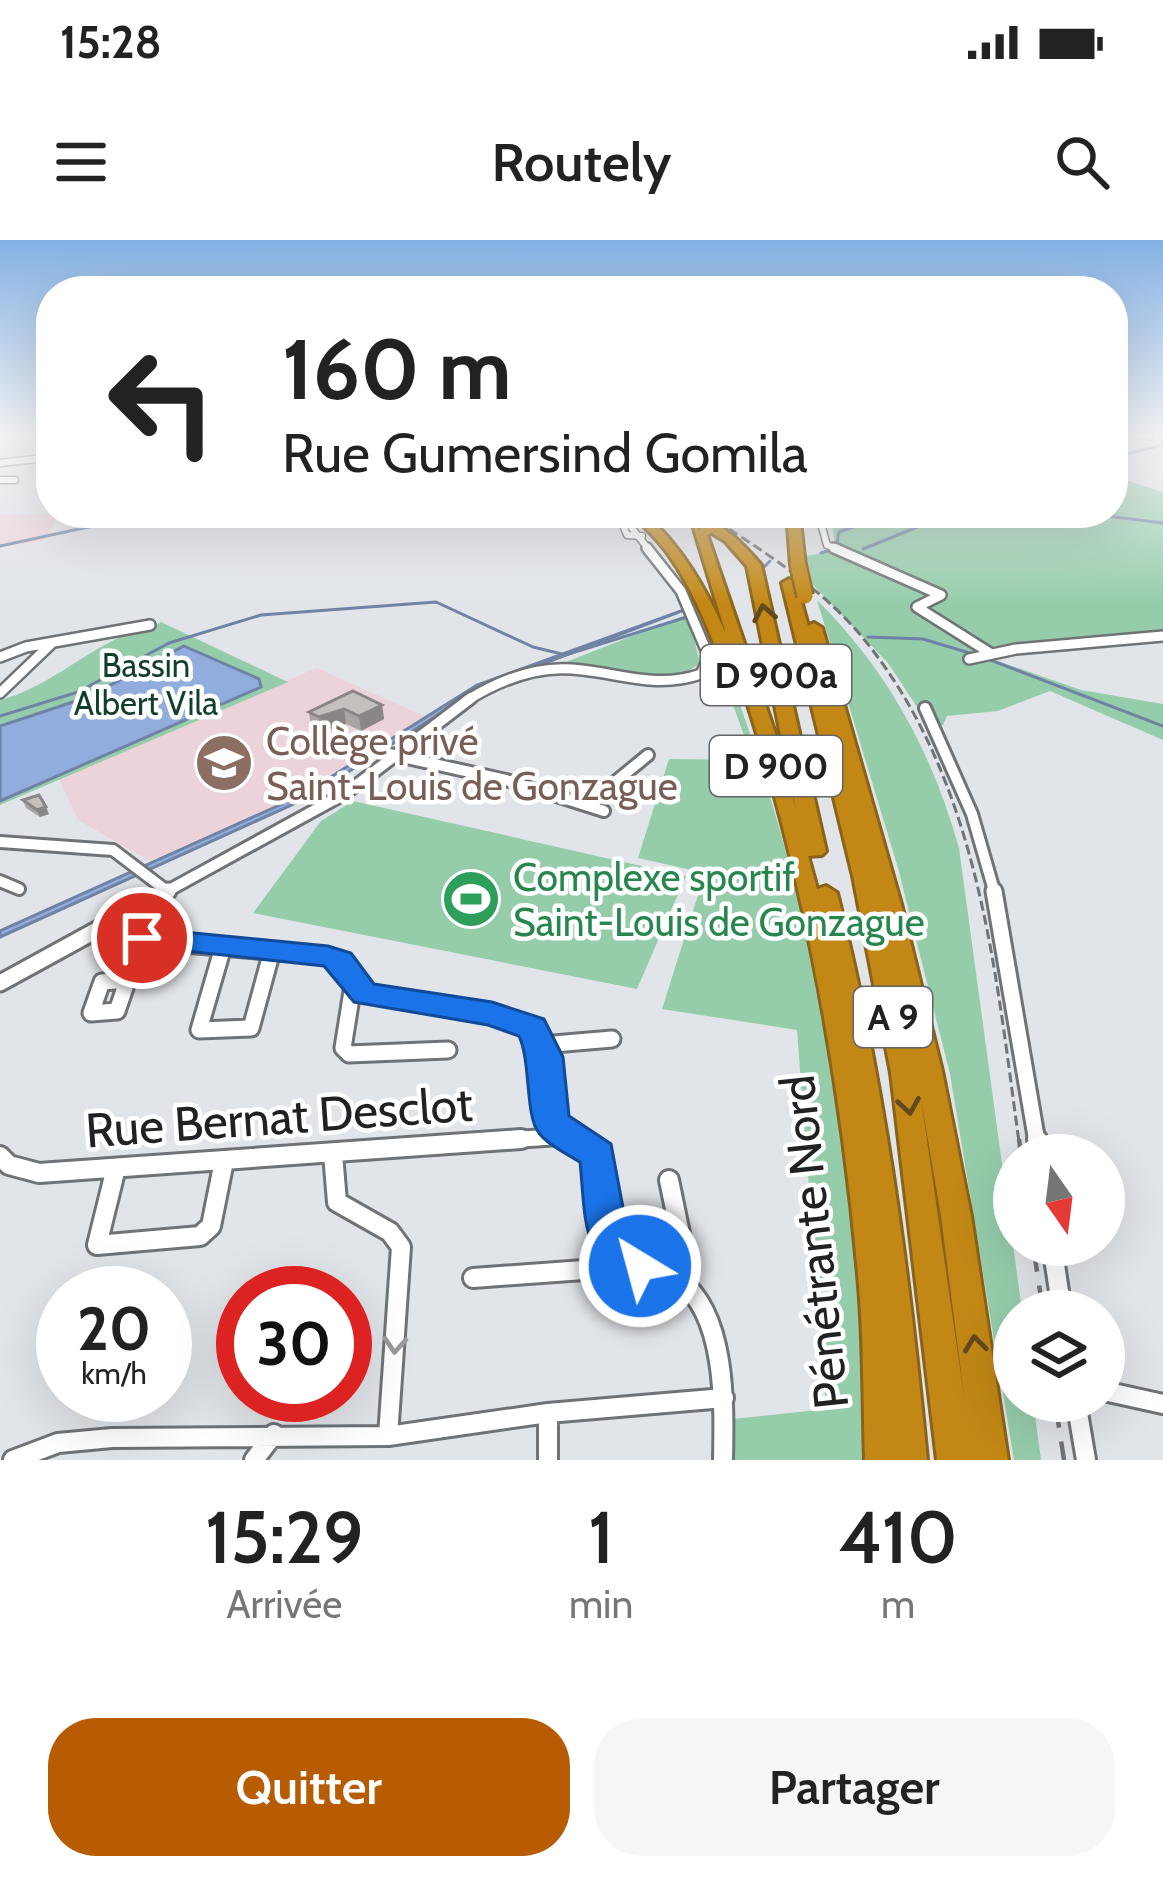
<!DOCTYPE html>
<html lang="fr">
<head>
<meta charset="utf-8">
<style>
	:root { --surface:#fff; --page:#f6f6f6; --text:#222; --muted:#767676; --accent:#b85c04 }
	body { margin:0; font-family:Cabin,sans-serif; background:var(--page); color:var(--text); height:100vh; display:flex; flex-direction:column; font-size:45px; white-space:nowrap }
	* { box-sizing:border-box; margin:0 }
	p { font-size:39px; color:var(--muted) }
	.icon { flex:none; width:66px; height:66px; fill:none; stroke:currentColor; stroke-width:2; stroke-linecap:round; stroke-linejoin:round }
	.map { position:relative; height:1220px; overflow:hidden }
	.side { display:flex; flex-direction:column; background:var(--surface); flex:1 }
	.side>* { flex:none }
	.hud { position:absolute; left:36px; top:36px; width:1092px; height:252px; border-radius:48px; box-shadow:0 12px 48px #0002; background:#fff; color:var(--text); overflow:hidden }
	.needle { width:78px; rotate:166deg }
	.buttons { position:absolute; left:993px; top:894px; display:grid; gap:24px }
	.buttons a { display:grid; place-items:center; width:132px; height:132px; border-radius:50%; background:var(--surface); box-shadow:0 12px 48px #0002; font-size:60px }
	.speed { position:absolute; left:36px; top:1026px; display:flex; gap:24px; font-size:60px; font-weight:700; text-align:center }
	.speed>* { display:grid; place-content:center; width:156px; height:156px; border-radius:50%; background:var(--surface); box-shadow:0 12px 48px #0002; line-height:1 }
	.speed small { font-size:30px; font-weight:400 }
	.speed .limit { border:18px solid #d22; background:#fff; color:#111 }
	.pin { position:absolute; display:grid; place-items:center; width:102px; height:102px; color:#fff; margin:-51px; border:6px solid #fff; border-radius:50%; box-shadow:0 3px 12px #0007 }
	.me { position:absolute; width:132px; margin:-66px; rotate:323deg; stroke-linejoin:round; filter:drop-shadow(0 0 9px #0008) }
	.turn { display:flex; align-items:center; gap:42px; height:252px; padding:0 48px; font-size:54px }
	.turn .icon { width:156px; height:156px; stroke-width:2.5 }
	.turn b { display:block; font-size:84px; line-height:102px }
	.eta { display:flex; justify-content:space-evenly; align-items:center; height:204px; text-align:center }
	.eta b { font-size:72px; font-weight:600; line-height:84px }
	.button { display:flex; gap:24px; margin-top:auto; padding:24px 48px }
	.button a { flex:1; height:138px; border-radius:48px; background:var(--accent); color:#fff; font-size:48px; font-weight:600; line-height:138px; text-align:center }
	.button a+a { background:var(--page); color:var(--text) }
	.status { display:flex; justify-content:space-between; align-items:center; height:84px; padding:0 60px; background:var(--surface); direction:ltr }
	.status svg { height:33px; fill:currentColor }
	header { display:flex; justify-content:space-between; align-items:center; height:156px; padding:0 48px; background:var(--surface); font-size:54px; font-weight:600 }
	.map>svg:first-child { display:block }
	.education { fill:#ecd3d9 }
	.green { fill:#95cdab }
	.water { fill:#91addd; stroke:#6f83a5; stroke-width:3 }
	.lines { fill:none; stroke-linecap:round; stroke-linejoin:round }
	.stream { stroke:#6f83a5; stroke-width:3 }
	.street-far4-casing { stroke:#707376; stroke-width:9 }
	.street-far3-casing { stroke:#707376; stroke-width:14 }
	.street-far2-casing { stroke:#707376; stroke-width:16 }
	.street-far1-casing { stroke:#707376; stroke-width:21 }
	.street-casing { stroke:#707376; stroke-width:24 }
	.highway-casing { stroke:#89631a; stroke-width:6 }
	.street-far4 { stroke:#fff; stroke-width:6 }
	.street-far3 { stroke:#fff; stroke-width:9 }
	.street-far2 { stroke:#fff; stroke-width:10 }
	.street-far1 { stroke:#fff; stroke-width:15 }
	.street { stroke:#fff; stroke-width:18 }
	.highway { fill:#c28715; fill-rule:evenodd }
	.rail-far1 { stroke:#717375; stroke-width:3; stroke-dasharray:10 4.5; stroke-linecap:butt }
	.rail { stroke:#717375; stroke-width:4.5; stroke-dasharray:27 14; stroke-linecap:butt }
	.highway-bridge-far1-casing { stroke:#89631a; stroke-width:15; stroke-linecap:butt }
	.highway-bridge-casing { stroke:#89631a; stroke-width:20; stroke-linecap:butt }
	.highway-bridge-far1 { stroke:#c28715; stroke-width:12 }
	.highway-bridge { stroke:#c28715; stroke-width:15 }
	.wall { fill:#a9a5a3 }
	.shaded-wall { fill:#898685 }
	.building { fill:#c4c0be; stroke:#898685; stroke-width:3 }
	.oneway { stroke:#614a1d }
	.oneway2 { stroke:#9b9b9c }
	.route { fill:#1a73e8; stroke:#114b97; stroke-width:3 }
	.labels { text-anchor:middle; stroke-width:9; stroke-linejoin:round; paint-order:stroke }
	.far-park-label { font-size:33px; fill:#123f28; stroke:#fff }
	.shield { fill:#fff; stroke:#636464; stroke-width:3 }
	.shield-label { font-size:36px; font-weight:bold; fill:#202122 }
	.education-label { font-size:39px; fill:#785e54; stroke:#fff; text-anchor:start }
	.leisure-label { font-size:39px; fill:#27864d; stroke:#fff; text-anchor:start }
	.near-street-label { font-size:48px; fill:#202122; stroke:#fff }
</style>
</head>
<body>
<div class="status"><b>15:28</b><svg viewBox="0 0 49 12"><path d="M0 12V9h3v3zM5 12V6h3v6zM10 12V3h3v9zM15 12V0h3v12zM26 1h20v11H26zM47 4h2v5h-2z"/></svg></div>
<header><svg class="icon" aria-label="menu" viewBox="0 0 24 24"><path d="M4 6h16M4 12h16M4 18h16"/></svg>Routely<svg class="icon" aria-label="search" viewBox="0 0 24 24"><circle cx="10" cy="10" r="6"/><path d="M15 15l6 6"/></svg></header>
<div class="map">
<svg width="1163" height="1220" viewBox="0 0 1163 1220">
	<rect width="100%" height="100%" fill="#e1e4e8"/>
	<path class="education" d="M 60,274 L 43,301 L 0,307 L 0,275 Z
		M 317,428 L 426,477 L 272,569 L 278,574 L 263,573 L 150,621 L 78,580 L 59,539 Z"/>
	<path class="green" d="M 1113,236 L 1163,252 L 1163,394 L 981,415 L 1081,450 L 1163,464 L 1163,500 L 1050,451 L 998,471 L 947,476 L 943,485 L 929,485 L 888,423 L 813,345 L 806,316 L 836,310 L 830,273 L 1113,273 Z
		M 817,360 C 888,431 932,512 959,608 L 1022,1071 L 1014,1071 L 1014,1161 L 1033,1161 L 1041,1220 L 1014,1220 L 950,834 L 898,628 Z
		M 688,374 L 700,423 L 680,437 L 561,424 Z
		M 161,382 L 288,442 L 0,565 L 0,460 C 44,449 78,417 118,398 C 133,390 147,393 161,382 Z
		M 725,443 L 732,443 C 828,703 856,945 867,1220 L 735,1220 L 733,1179 L 826,1169 L 797,790 L 662,769 L 705,633 L 638,618 L 669,519 L 753,520 Z
		M 353,561 L 686,636 L 637,749 L 253,673 L 321,581 Z"/>
	<path class="water" d="M 684,370 L 482,447 L 307,558 L 0,697 L 0,691 L 302,555 L 477,445 Z
		M 184,406 L 259,439 L 261,447 L 0,561 L 0,486 L 88,457 Z"/>
	<g class="lines">
		<path class="stream" d="M 1113,217 L 1163,205
			M 1083,273 L 1163,283
			M 0,306 L 153,273
			M 863,309 L 952,273
			M 821,313 L 836,308 L 839,292 L 894,273
			M 764,327 L 770,321
			M 868,397 L 923,399 L 976,415
			M 559,417 L 687,377
			M 985,418 L 1163,486
			M 0,476 L 78,452 L 169,403 L 261,375 L 436,362 L 533,407 L 566,415"/>
		<g class="street-far4-casing">
			<path id="street-far4" d="M 1134,193 L 1150,197
				M 0,223 L 36,219
				M 0,240 L 15,240
				M 603,273 L 623,285 L 627,295 L 642,296
				M 620,273 L 650,311
				M 818,273 L 827,305 L 840,311"/>
		</g>
		<g class="street-far3-casing">
			<path id="street-far3" d="M 834,308 L 941,355 L 917,367 L 990,413
				M 0,417 L 26,407 L 150,385
				M 969,419 L 1016,409 L 1163,396
				M 0,453 L 51,404
				M 466,461 C 498,441 534,426 572,429 C 618,432 655,450 701,434 L 709,417 L 681,351 L 647,308"/>
		</g>
		<g class="street-far2-casing">
			<path id="street-far2" d="M 925,468 L 972,574 L 995,654
				M 389,514 L 506,540 L 604,571
				M 587,565 L 648,515
				M 0,602 L 113,610 L 167,651
				M 0,641 L 19,649
				M 162,654 L 346,553 L 471,458"/>
		</g>
		<g class="street-far1-casing">
			<path id="street-far1" d="M 994,651 L 1037,902
				M 102,688 L 172,703 L 329,716 L 340,721 L 365,754 L 492,774 L 532,788 L 546,817 L 551,883 L 579,902
				M 223,707 L 199,790 L 251,788 L 272,711
				M 127,740 L 102,742 L 91,773 L 117,771 L 142,698
				M 0,743 L 168,651
				M 353,745 L 343,808 L 349,814 L 448,810
				M 542,805 L 612,799
				M 479,902 L 567,896"/>
		</g>
		<g class="street-casing">
			<path id="street" d="M 574,899 L 597,915 L 604,980 L 618,1013 C 636,1028 661,1026 679,1040 C 727,1075 724,1167 723,1220
				M 1037,899 L 1039,915
				M 333,914 L 337,962 L 390,992 L 401,1007 L 388,1196
				M 0,916 L 9,925 L 39,933 L 521,899
				M 116,928 L 97,1005 L 200,996 L 211,986 L 224,921
				M 669,940 L 684,1013 L 677,1037
				M 1052,1005 L 1062,1071
				M 473,1038 L 639,1026
				M 1104,1151 L 1163,1164
				M 1076,1161 L 1086,1220
				M 548,1173 L 548,1220
				M 13,1220 L 58,1203 L 112,1198 L 388,1196 L 548,1173 L 724,1158
				M 254,1220 L 274,1194"/>
		</g>
		<g class="highway-casing">
			<path id="highway" d="M 631,273 L 644,273 C 682,307 706,349 726,394 L 692,282 L 679,273 C 713,273 740,300 761,325 L 826,611 L 822,615 L 808,616 L 817,649 L 826,646 L 837,653 C 884,840 909,1029 927,1220 L 865,1220 C 863,1162 864,1104 859,1046 C 842,847 806,646 745,455 L 735,455 L 733,451 C 714,405 698,356 669,315 C 658,299 644,287 631,273 ZM 705,289 L 725,301 L 747,326 L 796,570 L 778,502 Z
				M 787,273 L 799,273 L 805,325 L 798,329 L 791,325 Z
				M 789,339 L 796,343 L 808,386 L 814,383 L 822,388 L 901,664 L 942,831 L 971,976 L 1008,1220 L 937,1220 L 891,833 L 853,636 L 782,343 ZM 921,859 L 941,976 L 965,1163 Z"/>
		</g>
		<use href="#street-far4" class="street-far4"/>
		<use href="#street-far3" class="street-far3"/>
		<use href="#street-far2" class="street-far2"/>
		<use href="#street-far1" class="street-far1"/>
		<use href="#street" class="street"/>
		<use href="#highway" class="highway"/>
		<path class="rail-far1" d="M 705,273 C 761,310 820,346 863,398 C 979,540 995,728 1019,902"/>
		<path class="rail" d="M 1019,899 L 1021,915
			M 1033,1005 L 1043,1071
			M 1055,1161 L 1064,1220"/>
		<g class="highway-bridge-far1-casing">
			<path id="highway-bridge-far1" d="M 705,273 L 706,289"/>
		</g>
		<g class="highway-bridge-casing">
			<path id="highway-bridge" d="M 798,325 L 805,356"/>
		</g>
		<use href="#highway-bridge-far1" class="highway-bridge-far1"/>
		<use href="#highway-bridge" class="highway-bridge"/>
	</g>
	<path class="wall" d="M 382,465 L 384,479 L 361,491 L 346,484 L 322,492 L 311,487 L 309,472 Z
		M 23,560 L 49,574 L 40,577 L 26,568 Z"/>
	<path class="shaded-wall" d="M 382,465 L 384,479 L 361,491 L 359,476 Z
		M 344,469 L 346,484 L 322,492 L 319,477 Z
		M 46,567 L 49,574 L 40,577 L 37,570 Z"/>
	<path class="building" d="M 353,451 L 382,465 L 359,476 L 344,469 L 319,477 L 309,472 Z
		M 39,555 L 46,567 L 37,570 L 23,560 Z"/>
	<defs><path id="oneway-chevron" d="M-2-3.5L2.5 0L-2 3.5" fill="none" stroke-width="1.6" stroke-linecap="round" stroke-linejoin="round" transform="scale(3)"/></defs>
	<g class="oneway">
		<use href="#oneway-chevron" transform="translate(764 373) rotate(-101)"/>
		<use href="#oneway-chevron" transform="translate(909 866) rotate(81)"/>
		<use href="#oneway-chevron" transform="translate(975 1104) rotate(-97)"/>
	</g>
	<use class="oneway2" href="#oneway-chevron" transform="translate(395 1105) rotate(94)"/>
	<linearGradient id="sky" x2="0" y2="1"><stop stop-color="#85b1e4"/><stop offset="0.53" stop-color="#f2f3f5"/><stop offset="1" stop-color="#f2f3f5" stop-opacity="0"/></linearGradient>
	<rect width="1163" height="364" fill="url(#sky)"/>
	<path class="route" d="M 142,688 L 328,706 L 351,713 L 374,744 L 492,762 L 544,779 L 563,817 L 569,876 L 611,904 L 628,994 L 654,1013 L 660,1026 L 654,1039 L 640,1045 C 579,1022 586,978 580,922 C 567,914 548,905 539,893 C 525,877 531,821 519,796 L 488,785 L 354,762 L 324,726 L 131,705 L 127,698 Z"/>
	<defs>
		<g id="school-disc" transform="scale(3)"><circle r="9.5" fill="#8d6e63" stroke="#fff"/><path d="M0-5L7-2L0 1L-7-2ZM-4 1L0 2.5L4 1V4Q0 6-4 4Z" fill="#fff"/></g>
		<g id="stadium-disc" transform="scale(3)"><circle r="9.5" fill="#2e9e5b" stroke="#fff"/><path d="M0-5a6.5 5 0 1 0 0 10a6.5 5 0 1 0 0-10ZM-3.5-1.8h7v3.6h-7Z" fill="#fff"/></g>
	</defs>
	<g fill-rule="evenodd">
		<use href="#school-disc" x="224" y="523"/>
		<use href="#stadium-disc" x="471" y="659"/>
	</g>
	<g class="labels">
		<g class="far-park-label">
			<text x="146" y="437">Bassin<tspan x="146" dy="38">Albert Vila</tspan></text>
		</g>
		<g class="shield">
			<rect x="701" y="405" width="150" height="60" rx="9"/>
			<rect x="710" y="496" width="132" height="60" rx="9"/>
			<rect x="854" y="747" width="78" height="60" rx="9"/>
		</g>
		<g class="shield-label">
			<text x="776" y="448">D 900a</text>
			<text x="776" y="539">D 900</text>
			<text x="893" y="790">A 9</text>
		</g>
		<g class="education-label">
			<text x="266" y="515">Collège privé<tspan x="266" dy="45">Saint-Louis de Gonzague</tspan></text>
		</g>
		<g class="leisure-label">
			<text x="513" y="651">Complexe sportif<tspan x="513" dy="45">Saint-Louis de Gonzague</tspan></text>
		</g>
		<g class="near-street-label">
			<text transform="translate(279 877) rotate(-4)" y="17">Rue Bernat Desclot</text>
			<text transform="translate(814 1002) rotate(-96)" y="17">Pénétrante Nord</text>
		</g>
	</g>
</svg>
<div class="buttons">
<a><svg class="needle" viewBox="-14 -14 28 28"><path d="M0-13l5 13h-10z" fill="#e53935"/><path d="M0 13l5-13h-10z" fill="#767676"/></svg></a>
<a><svg class="icon" aria-label="layers" viewBox="0 0 24 24"><path d="M12 4l9 5-9 5-9-5zM3 14l9 5 9-5"/></svg></a>
</div>
<div class="speed"><div>20<small>km/h</small></div><div class="limit">30</div></div>
<div class="pin" style="left:142px;top:698px;background:#d93025"><svg class="icon" aria-label="arrive" viewBox="0 0 24 24"><path d="M6 21V4h12l-3 4 3 4H6"/></svg></div>
<svg class="me" style="left:640px;top:1026px" viewBox="-20 -20 40 40"><circle r="17" fill="#1a73e8" stroke="#fff" stroke-width="3"/><path d="M0-11L8 9 0 5-8 9z" fill="#fff"/></svg>
<div class="hud">
<div class="turn"><svg class="icon" aria-label="left" viewBox="0 0 24 24"><path d="M17 20v-9H6M10 6l-5 5 5 5"/></svg><div><b>160 m</b>Rue Gumersind Gomila</div></div>
</div>
</div>
<section class="side">
<div class="eta">
<div><b>15:29</b><p>Arrivée</p></div>
<div><b>1</b><p>min</p></div>
<div><b>410</b><p>m</p></div>
</div>
<div class="button"><a>Quitter</a><a>Partager</a></div>
</section>
</body>
</html>
